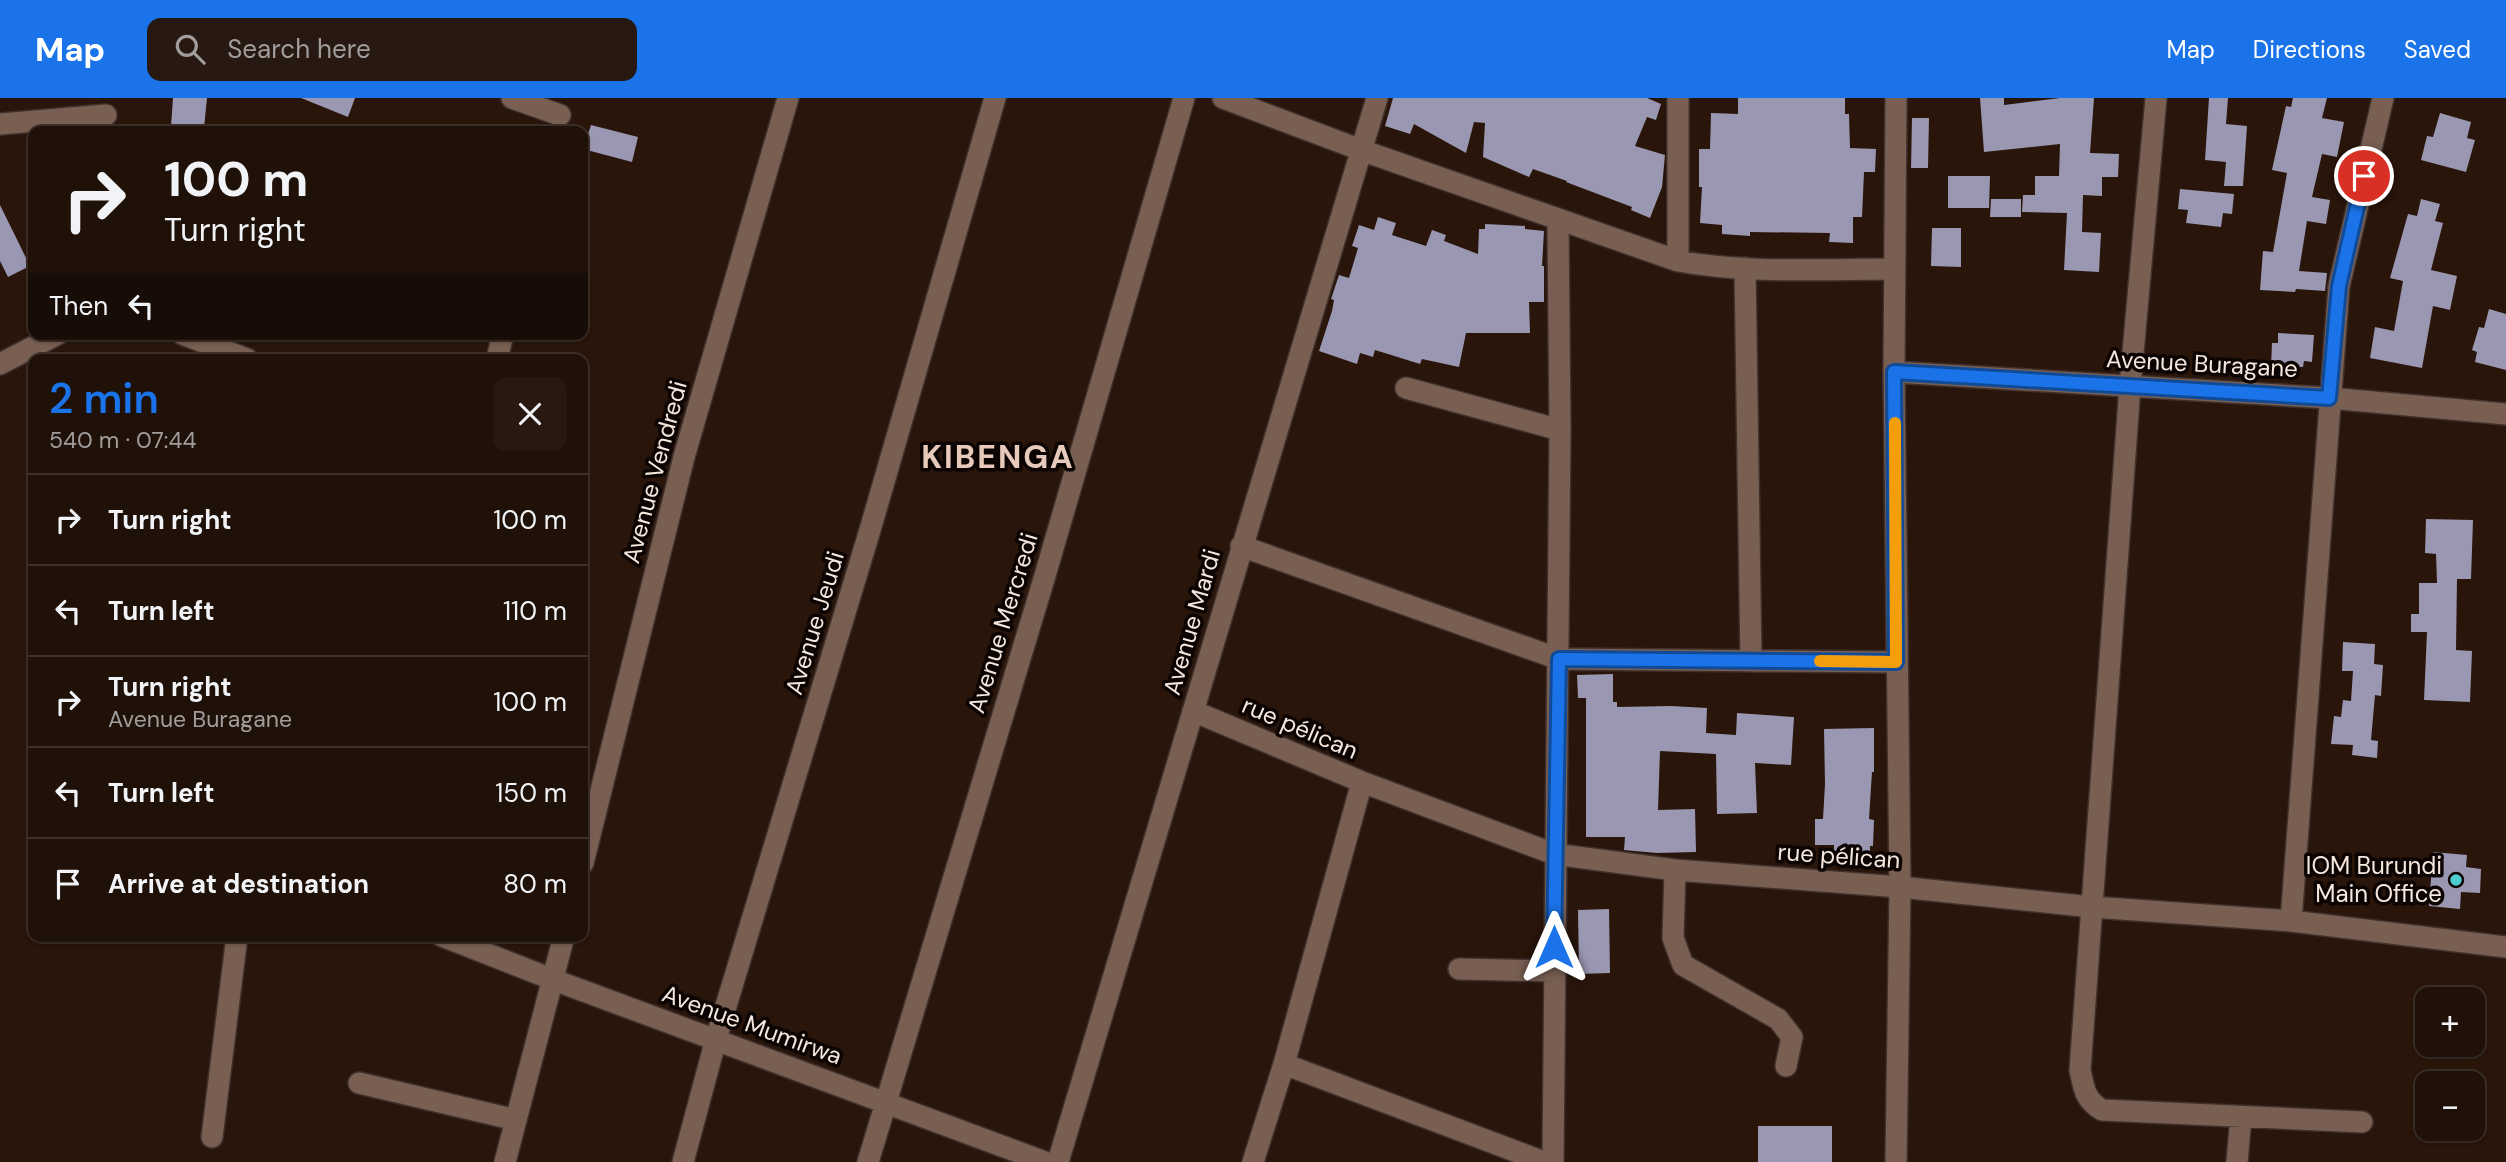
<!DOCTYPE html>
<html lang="en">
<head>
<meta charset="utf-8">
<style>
	:root { --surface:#1f1008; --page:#271912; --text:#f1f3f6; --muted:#a19d9c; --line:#3c3029; --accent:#1a73e8 }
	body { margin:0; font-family:"DM Sans",sans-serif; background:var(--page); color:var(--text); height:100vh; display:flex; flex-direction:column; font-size:26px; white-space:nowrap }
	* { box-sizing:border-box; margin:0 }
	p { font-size:23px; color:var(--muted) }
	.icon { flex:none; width:38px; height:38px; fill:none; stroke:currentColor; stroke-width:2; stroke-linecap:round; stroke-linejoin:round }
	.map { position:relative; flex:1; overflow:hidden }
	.panel { position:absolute; left:28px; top:256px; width:560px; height:588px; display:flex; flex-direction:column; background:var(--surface); border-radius:14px; box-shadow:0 2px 5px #0004,0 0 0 2px var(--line) }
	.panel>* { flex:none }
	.banner { position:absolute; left:28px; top:28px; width:560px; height:214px; border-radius:14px; box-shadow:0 2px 5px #0004,0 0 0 2px var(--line); background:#1f1008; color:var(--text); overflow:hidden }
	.controls { position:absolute; left:2415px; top:889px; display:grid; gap:14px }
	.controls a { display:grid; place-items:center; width:70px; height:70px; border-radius:14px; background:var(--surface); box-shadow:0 2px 5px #0004,0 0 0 2px var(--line); font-size:35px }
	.pin { position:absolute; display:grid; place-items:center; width:60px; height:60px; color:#fff; margin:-30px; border:4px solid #fff; border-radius:50%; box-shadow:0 2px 7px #0007 }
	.me { position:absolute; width:77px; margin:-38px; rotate:0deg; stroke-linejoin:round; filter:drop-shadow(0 0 5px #0008) }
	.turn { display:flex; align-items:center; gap:24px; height:147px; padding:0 21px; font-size:32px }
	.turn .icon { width:91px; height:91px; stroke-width:2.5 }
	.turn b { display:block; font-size:49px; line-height:60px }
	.then { display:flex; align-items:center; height:66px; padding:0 21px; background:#0003; gap:14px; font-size:26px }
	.round { display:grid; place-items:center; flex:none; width:74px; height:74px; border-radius:14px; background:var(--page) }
	.overview { display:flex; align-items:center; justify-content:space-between; height:119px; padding:0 21px }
	h1 { font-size:42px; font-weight:600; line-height:52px; color:var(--accent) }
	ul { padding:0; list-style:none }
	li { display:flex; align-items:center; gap:21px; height:91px; padding:0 21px; border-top:2px solid var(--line) }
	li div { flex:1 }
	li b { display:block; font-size:26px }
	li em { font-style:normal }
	header { display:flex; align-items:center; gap:42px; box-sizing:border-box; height:98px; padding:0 35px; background:var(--accent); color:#fff }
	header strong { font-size:33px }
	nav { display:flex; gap:38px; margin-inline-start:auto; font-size:24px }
	.search { width:490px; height:63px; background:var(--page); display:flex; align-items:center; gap:18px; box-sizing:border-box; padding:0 24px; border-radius:14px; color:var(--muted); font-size:26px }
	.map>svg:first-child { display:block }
	.building { fill:#9a97b2 }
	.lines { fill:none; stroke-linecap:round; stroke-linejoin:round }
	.minor-casing { stroke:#3f302c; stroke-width:24 }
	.minor { stroke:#785f52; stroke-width:21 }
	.route-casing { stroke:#114b97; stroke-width:18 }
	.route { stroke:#1a73e8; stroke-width:12 }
	.slow { stroke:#f59e0b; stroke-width:12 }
	.poi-dot { fill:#52cdcf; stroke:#0b0402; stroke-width:2.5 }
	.labels { text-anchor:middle; stroke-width:7; stroke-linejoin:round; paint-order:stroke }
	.street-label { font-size:24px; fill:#f5e6de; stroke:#0b0402 }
	.poi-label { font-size:24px; fill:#f5e6de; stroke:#0b0402; text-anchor:end }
	.district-label { font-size:32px; font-weight:bold; letter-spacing:2px; fill:#e8cabc; stroke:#0b0402 }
</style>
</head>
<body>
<header>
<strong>Map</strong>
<div class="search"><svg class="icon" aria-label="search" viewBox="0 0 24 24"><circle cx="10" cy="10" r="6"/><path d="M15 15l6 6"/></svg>Search here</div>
<nav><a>Map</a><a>Directions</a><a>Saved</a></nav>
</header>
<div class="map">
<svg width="2506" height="1064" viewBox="0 0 2506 1064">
	<rect width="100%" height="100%" fill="#29150a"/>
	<path class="building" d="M 173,0 L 207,0 L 204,30 L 171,28 Z
		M 301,0 L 355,0 L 348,19 Z
		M 1393,0 L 1647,0 L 1661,6 L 1656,22 L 1647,19 L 1635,48 L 1665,57 L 1662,89 L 1650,120 L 1631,112 L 1632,109 L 1566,84 L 1567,83 L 1533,71 L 1529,79 L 1483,59 L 1485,25 L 1474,24 L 1466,55 L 1414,26 L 1410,36 L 1385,28 Z
		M 1738,0 L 1845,0 L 1845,16 L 1849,16 L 1850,50 L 1876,51 L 1875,74 L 1864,74 L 1862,119 L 1853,119 L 1853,145 L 1829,144 L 1830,135 L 1750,134 L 1750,138 L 1722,136 L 1722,127 L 1700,125 L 1702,89 L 1699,89 L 1699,51 L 1710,51 L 1711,15 L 1738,16 Z
		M 1980,0 L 2004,0 L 2004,7 L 2060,0 L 2094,0 L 2090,55 L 2119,56 L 2118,79 L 2102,79 L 2102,98 L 2083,97 L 2082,134 L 2101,135 L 2099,174 L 2064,172 L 2067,115 L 2022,114 L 2023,97 L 2035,97 L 2035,78 L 2059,78 L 2060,46 L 1984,54 Z
		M 2209,0 L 2228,0 L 2226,26 L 2247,28 L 2243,88 L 2224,88 L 2226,64 L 2205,62 Z
		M 2293,0 L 2327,0 L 2322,20 L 2344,24 L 2337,59 L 2322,56 L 2312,99 L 2330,102 L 2326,126 L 2307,123 L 2299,173 L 2327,175 L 2325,193 L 2296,191 L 2295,194 L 2260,192 L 2263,153 L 2273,154 L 2287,75 L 2272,72 L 2286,8 L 2291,9 Z
		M 2440,15 L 2471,24 L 2467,40 L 2475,42 L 2466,74 L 2421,62 L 2427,38 L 2433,39 Z
		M 1912,20 L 1929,20 L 1928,70 L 1911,70 Z
		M 591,27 L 638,39 L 632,64 L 583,51 Z
		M 1948,78 L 1990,78 L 1989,110 L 1948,110 Z
		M 2180,91 L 2234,96 L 2232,116 L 2223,115 L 2221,129 L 2186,125 L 2188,112 L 2178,111 Z
		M 1991,101 L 2021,101 L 2021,119 L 1990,119 Z
		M 2421,101 L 2440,106 L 2435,123 L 2443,125 L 2431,172 L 2457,178 L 2450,212 L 2433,208 L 2422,270 L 2370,260 L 2375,229 L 2394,233 L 2403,183 L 2390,180 L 2408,116 L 2417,118 Z
		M 0,107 L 30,168 L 8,179 L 0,163 Z
		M 1378,119 L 1396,125 L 1392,137 L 1426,148 L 1432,132 L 1446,137 L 1444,143 L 1478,156 L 1479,131 L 1485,131 L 1485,126 L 1525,128 L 1525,131 L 1544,133 L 1542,168 L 1544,168 L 1544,204 L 1529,204 L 1530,235 L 1466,235 L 1459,269 L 1422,261 L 1420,266 L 1375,252 L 1373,259 L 1360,255 L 1357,266 L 1319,253 L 1332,213 L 1334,202 L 1331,201 L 1339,177 L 1349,180 L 1358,150 L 1352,148 L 1359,127 L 1374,132 Z
		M 1932,130 L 1961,130 L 1961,169 L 1931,168 Z
		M 2489,211 L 2506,216 L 2506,272 L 2475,264 L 2477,254 L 2472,252 L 2479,229 L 2484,230 Z
		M 2278,235 L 2314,237 L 2312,264 L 2304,263 L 2303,269 L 2271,268 L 2272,245 L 2278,245 Z
		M 2426,421 L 2473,422 L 2471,481 L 2457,481 L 2456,552 L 2472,553 L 2470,604 L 2424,602 L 2427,534 L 2411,534 L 2411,516 L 2419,516 L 2419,485 L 2437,485 L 2436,456 L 2425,455 Z
		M 2343,544 L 2375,546 L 2374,566 L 2383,567 L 2381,598 L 2375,597 L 2371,642 L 2378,643 L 2377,660 L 2352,657 L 2353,647 L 2331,646 L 2334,618 L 2341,619 L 2343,602 L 2351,603 L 2353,573 L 2342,573 Z
		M 1613,576 L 1613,604 L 1617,604 L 1617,609 L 1671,608 L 1707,610 L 1706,635 L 1736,637 L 1737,615 L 1794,619 L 1791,667 L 1755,665 L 1757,715 L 1717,716 L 1716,656 L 1660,653 L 1658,712 L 1695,711 L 1696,754 L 1657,755 L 1624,752 L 1625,739 L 1586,739 L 1586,600 L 1578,600 L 1577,577 Z
		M 1874,630 L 1874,674 L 1872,674 L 1869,721 L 1874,722 L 1873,748 L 1870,748 L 1870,761 L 1834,760 L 1834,747 L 1815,747 L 1815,721 L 1823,721 L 1825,686 L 1824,631 Z
		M 2433,754 L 2467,757 L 2466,769 L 2481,771 L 2480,795 L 2461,794 L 2460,811 L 2429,808 Z
		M 1609,811 L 1610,875 L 1579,876 L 1578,812 Z
		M 1758,1028 L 1832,1028 L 1832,1064 L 1758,1064 Z"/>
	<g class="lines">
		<g class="minor-casing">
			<path id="minor" d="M 512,0 L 560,17
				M 1223,0 L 1361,52 L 1678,163 C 1749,176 1823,171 1894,171
				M 1896,0 L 1894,274 L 1900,789 L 1896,1064
				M 2156,0 L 2130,288 L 2080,972 C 2084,991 2085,1002 2102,1012 L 2362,1024
				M 0,26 L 106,17
				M 1678,163 L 1678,0
				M 1745,170 L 1751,563
				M 182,236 L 247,261
				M 497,261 L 503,236
				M 0,266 L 58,236
				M 1894,274 L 2329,300 L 2506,316
				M 1406,290 L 1560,332
				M 1241,448 L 1559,561 L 1896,564
				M 1193,613 L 1362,684 L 1554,756 L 1675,772 L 1900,789 L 2092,809 L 2291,823 L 2506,849
				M 583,765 L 684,359 L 788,0
				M 1675,772 L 1673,840 L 1683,867 L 1778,921 L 1792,939 L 1786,968
				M 2291,823 L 2339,188 L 2383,0
				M 442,838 L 554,882 L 1045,1064
				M 1459,871 L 1554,873
				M 1284,966 L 1544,1064
				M 359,985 L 516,1022
				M 212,1039 L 237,838
				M 505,1064 L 564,838
				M 683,1064 L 716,941 L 870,432 L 995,0
				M 868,1064 L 1044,481 L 1184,0
				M 1058,1064 L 1377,0
				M 1253,1064 L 1284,966 L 1362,684
				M 1553,1064 L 1560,332 L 1558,122
				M 2237,1064 L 2241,1019"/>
		</g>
		<use href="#minor" class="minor"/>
	</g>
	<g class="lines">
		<g class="route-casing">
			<path id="route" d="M 1554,849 L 1559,561 L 1896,564 L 1894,274 L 2329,300 L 2339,188 L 2364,78"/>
		</g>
		<use href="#route" class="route"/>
		<path class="slow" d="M 1820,563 L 1896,564 L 1895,325"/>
	</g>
	<circle class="poi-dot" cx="2456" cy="782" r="7"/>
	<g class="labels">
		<g class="street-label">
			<text transform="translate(2202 266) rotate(3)" y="8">Avenue Buragane</text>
			<text transform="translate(655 374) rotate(-75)" y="8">Avenue Vendredi</text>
			<text transform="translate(1192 524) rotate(-74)" y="8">Avenue Mardi</text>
			<text transform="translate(815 525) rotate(-73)" y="8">Avenue Jeudi</text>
			<text transform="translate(1003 525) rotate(-73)" y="8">Avenue Mercredi</text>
			<text transform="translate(1300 630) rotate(23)" y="8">rue pélican</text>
			<text transform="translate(1839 758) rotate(4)" y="8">rue pélican</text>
			<text transform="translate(752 927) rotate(20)" y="8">Avenue Mumirwa</text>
		</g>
		<g class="poi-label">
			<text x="2442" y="776">IOM Burundi<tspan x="2442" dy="28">Main Office</tspan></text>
		</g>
		<g class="district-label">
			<text x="998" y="370">KIBENGA</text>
		</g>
	</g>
</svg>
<div class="controls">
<a>+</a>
<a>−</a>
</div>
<div class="pin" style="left:2364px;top:78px;background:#d93025"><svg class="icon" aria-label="arrive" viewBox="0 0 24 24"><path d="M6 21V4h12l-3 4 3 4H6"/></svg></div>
<svg class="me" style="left:1554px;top:849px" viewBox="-20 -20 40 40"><path d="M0-17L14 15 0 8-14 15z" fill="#1a73e8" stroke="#fff" stroke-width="4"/></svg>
<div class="banner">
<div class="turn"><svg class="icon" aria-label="right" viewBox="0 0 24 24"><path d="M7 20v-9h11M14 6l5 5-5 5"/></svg><div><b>100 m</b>Turn right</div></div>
<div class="then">Then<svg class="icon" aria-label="left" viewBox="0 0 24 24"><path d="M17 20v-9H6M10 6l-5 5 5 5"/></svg></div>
</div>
<section class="panel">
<div class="overview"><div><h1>2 min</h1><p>540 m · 07:44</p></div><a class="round"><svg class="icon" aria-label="close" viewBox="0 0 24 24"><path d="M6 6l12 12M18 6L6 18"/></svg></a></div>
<ul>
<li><svg class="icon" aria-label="right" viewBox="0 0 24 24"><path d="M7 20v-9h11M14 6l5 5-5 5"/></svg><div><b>Turn right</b></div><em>100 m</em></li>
<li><svg class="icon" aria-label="left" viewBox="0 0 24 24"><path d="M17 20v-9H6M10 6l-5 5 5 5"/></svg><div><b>Turn left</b></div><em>110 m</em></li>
<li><svg class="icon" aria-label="right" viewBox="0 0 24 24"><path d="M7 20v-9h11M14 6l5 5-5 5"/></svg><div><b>Turn right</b><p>Avenue Buragane</p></div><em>100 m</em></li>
<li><svg class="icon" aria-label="left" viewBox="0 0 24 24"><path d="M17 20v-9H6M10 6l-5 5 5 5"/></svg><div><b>Turn left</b></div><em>150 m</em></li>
<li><svg class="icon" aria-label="arrive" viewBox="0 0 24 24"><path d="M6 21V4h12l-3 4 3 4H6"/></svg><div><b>Arrive at destination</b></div><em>80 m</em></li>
</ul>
</section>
</div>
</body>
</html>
